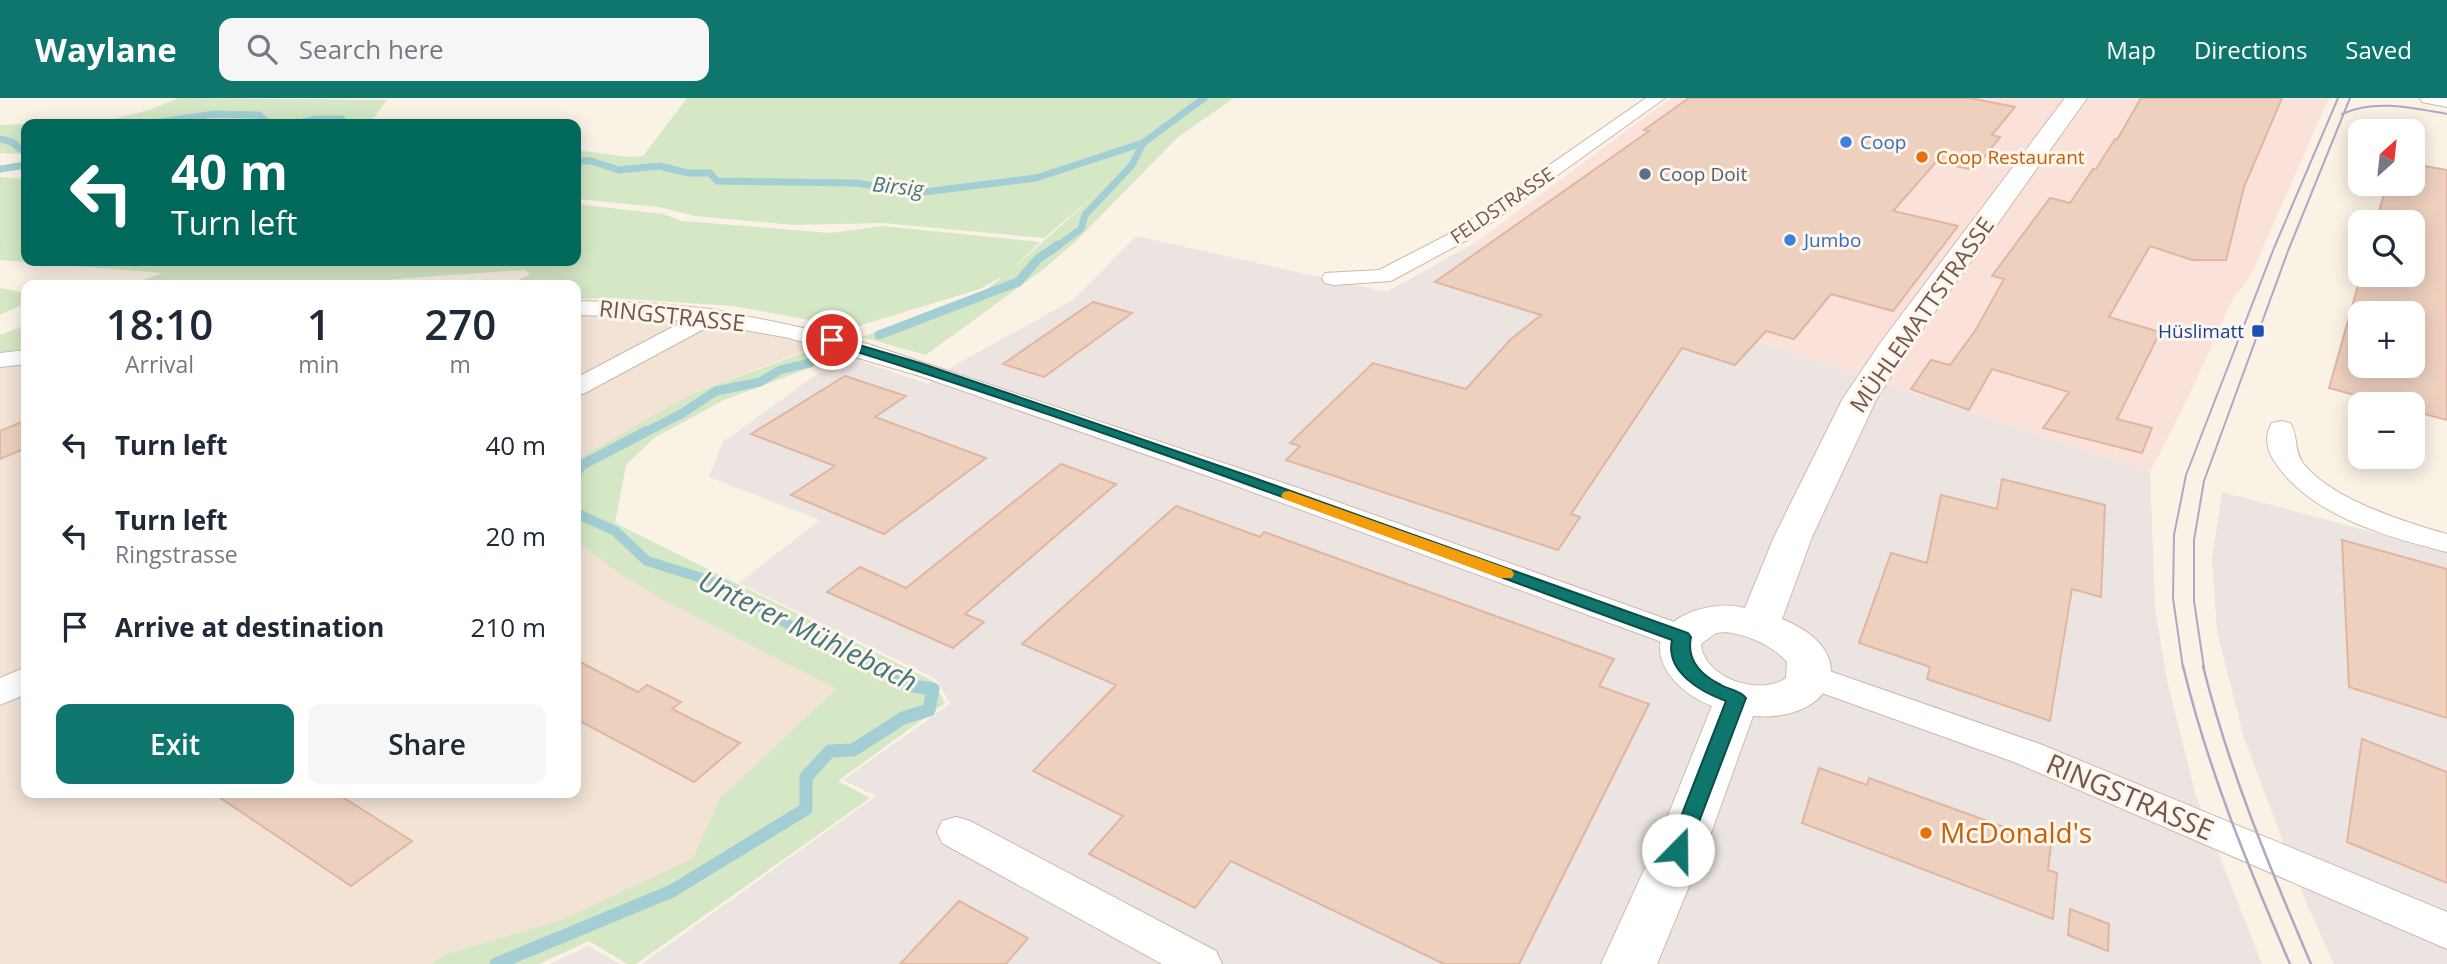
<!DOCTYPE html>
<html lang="en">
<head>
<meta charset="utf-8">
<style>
	:root { --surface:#fff; --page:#f6f6f7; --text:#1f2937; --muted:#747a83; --accent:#0f766e }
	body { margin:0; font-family:"Open Sans",sans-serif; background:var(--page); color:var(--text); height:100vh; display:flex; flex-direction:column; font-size:26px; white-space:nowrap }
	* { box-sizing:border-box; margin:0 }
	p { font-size:23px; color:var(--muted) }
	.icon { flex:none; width:38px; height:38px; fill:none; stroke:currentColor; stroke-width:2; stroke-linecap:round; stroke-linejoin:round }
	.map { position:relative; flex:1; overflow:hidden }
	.sheet { position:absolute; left:21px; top:182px; width:560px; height:518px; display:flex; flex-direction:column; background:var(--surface); border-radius:14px; box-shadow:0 4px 18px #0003 }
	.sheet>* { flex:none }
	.top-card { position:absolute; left:21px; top:21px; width:560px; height:147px; border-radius:14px; box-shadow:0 4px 18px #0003; background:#00695c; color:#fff; overflow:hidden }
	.needle { width:46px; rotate:27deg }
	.fabs { position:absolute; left:2348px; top:21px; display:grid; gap:14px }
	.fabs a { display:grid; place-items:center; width:77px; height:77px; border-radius:14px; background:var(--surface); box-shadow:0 4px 18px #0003; font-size:35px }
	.pin { position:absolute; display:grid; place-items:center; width:60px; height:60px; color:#fff; margin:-30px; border:4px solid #fff; border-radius:50%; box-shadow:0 2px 7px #0007 }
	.me { position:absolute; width:77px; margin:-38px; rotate:22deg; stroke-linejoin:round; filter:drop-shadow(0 0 5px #0008) }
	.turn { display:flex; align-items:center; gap:24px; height:147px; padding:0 35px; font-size:32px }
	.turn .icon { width:91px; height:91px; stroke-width:2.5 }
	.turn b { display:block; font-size:49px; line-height:60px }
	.eta { display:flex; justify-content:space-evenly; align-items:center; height:119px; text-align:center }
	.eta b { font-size:42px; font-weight:600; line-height:49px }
	.cta { display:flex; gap:14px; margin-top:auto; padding:14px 35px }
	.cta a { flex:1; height:80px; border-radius:14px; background:var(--accent); color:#fff; font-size:28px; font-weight:600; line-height:80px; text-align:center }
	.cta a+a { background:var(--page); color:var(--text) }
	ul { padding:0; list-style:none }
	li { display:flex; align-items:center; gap:21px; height:91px; padding:0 35px }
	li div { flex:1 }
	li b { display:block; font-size:26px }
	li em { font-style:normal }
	header { display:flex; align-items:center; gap:42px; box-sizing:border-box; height:98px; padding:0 35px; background:var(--accent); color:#fff }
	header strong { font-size:33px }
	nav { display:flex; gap:38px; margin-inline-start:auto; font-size:24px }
	.search { width:490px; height:63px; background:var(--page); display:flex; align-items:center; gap:18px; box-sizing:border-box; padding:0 24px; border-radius:14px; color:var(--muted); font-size:26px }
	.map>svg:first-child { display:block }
	.residential { fill:#f2e3d5 }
	.commercial { fill:#fae2da }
	.industrial { fill:#ebe4e0 }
	.green { fill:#d5e7c5 }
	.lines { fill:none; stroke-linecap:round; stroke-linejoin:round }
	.stream-far3 { stroke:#a3cfd4; stroke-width:7 }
	.stream-far2 { stroke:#a3cfd4; stroke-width:9 }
	.stream-far1 { stroke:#a3cfd4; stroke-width:10 }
	.stream { stroke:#a3cfd4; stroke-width:13 }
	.building { fill:#eed0bf; stroke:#e0b6a1; stroke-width:2; fill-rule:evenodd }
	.street-casing { stroke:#ccb9ad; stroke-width:2 }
	.secondary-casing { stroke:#d0bbad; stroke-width:2 }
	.street { fill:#fff; fill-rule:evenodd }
	.secondary { fill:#fff; fill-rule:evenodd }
	.tram-far1 { stroke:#b4a5c4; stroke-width:2 }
	.tram { stroke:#b4a5c4; stroke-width:2.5 }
	.route { fill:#0f766e; stroke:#0a4d48; stroke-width:2 }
	.slow { fill:#f59e0b }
	.shop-dot { fill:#3f7fe0; stroke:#fef6ec; stroke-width:2.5 }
	.food-dot { fill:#e8710a; stroke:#fef6ec; stroke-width:2.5 }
	.service-dot { fill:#5c6f8a; stroke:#fef6ec; stroke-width:2.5 }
	.transit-dot { fill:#1a4fb4; stroke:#fef6ec; stroke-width:2.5 }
	.labels { text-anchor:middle; stroke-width:6; stroke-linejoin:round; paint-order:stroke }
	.far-shop-label { font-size:19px; fill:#366cbe; stroke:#fef6ec; text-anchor:start }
	.far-food-label { font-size:19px; fill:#c56008; stroke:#fef6ec; text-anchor:start }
	.far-service-label { font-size:19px; fill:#4e5e75; stroke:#fef6ec; text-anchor:start }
	.far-street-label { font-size:19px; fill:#72584c; stroke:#fef6ec }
	.far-transit-label { font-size:19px; fill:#164399; stroke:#fef6ec; text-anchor:end }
	.far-water-label { font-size:21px; font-style:italic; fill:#44777d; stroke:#fef6ec }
	.street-label { font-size:23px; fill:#72584c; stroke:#fef6ec }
	.near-water-label { font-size:28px; font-style:italic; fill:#44777d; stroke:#fef6ec }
	.near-street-label { font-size:28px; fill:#72584c; stroke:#fef6ec }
	.near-food-label { font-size:28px; fill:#c56008; stroke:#fef6ec; text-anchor:start }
</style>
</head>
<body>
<header>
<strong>Waylane</strong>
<div class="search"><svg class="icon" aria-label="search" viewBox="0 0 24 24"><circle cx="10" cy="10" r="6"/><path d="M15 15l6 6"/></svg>Search here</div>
<nav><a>Map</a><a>Directions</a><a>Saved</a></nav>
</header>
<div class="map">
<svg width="2447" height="866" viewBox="0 0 2447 866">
	<rect width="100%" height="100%" fill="#fbf2e6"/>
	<path class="residential" d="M 576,210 L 595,210 L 832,242 L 689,297 L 576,362 Z
		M 26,259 L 26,695 L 576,695 L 576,442 L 611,470 L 659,500 L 836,591 L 720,700 L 693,760 L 561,822 L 444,857 L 431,866 L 0,866 L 0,262 Z"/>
	<path class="commercial" d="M 1671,0 L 2329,0 L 2250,179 L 2233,200 L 2190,296 L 2150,374 L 1472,147 Z"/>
	<path class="industrial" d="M 1136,138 L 1387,194 L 1471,147 L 2150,374 L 2155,510 L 2167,583 L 2196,698 L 2262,866 L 642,866 L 876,698 L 843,682 L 950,606 L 936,581 L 739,485 L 820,422 L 709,379 L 723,344 L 820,274 L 834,278 L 860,263 L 928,286 L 955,267 L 1073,202 Z
		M 2222,394 L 2447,454 L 2447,866 L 2334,866 L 2305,802 L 2244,640 L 2217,533 L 2212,462 Z
		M 589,848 L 620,866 L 549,866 Z"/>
	<path class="green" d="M 179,0 L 387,2 L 369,26 L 94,26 L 149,12 Z
		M 687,0 L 1234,0 L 1178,39 L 1076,143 L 1045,170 L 926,257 L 862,239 L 987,191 L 1005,177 L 980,191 L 852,230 L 733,208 L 611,200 L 576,201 L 576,187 L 509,187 L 530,176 L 525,172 L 394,181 L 379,187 L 131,187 L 162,175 L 0,162 L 0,79 L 26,81 L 26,163 L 576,163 L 576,106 L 663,116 L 682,123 L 831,135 L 882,128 L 1040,144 L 1008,175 L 1101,92 L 1044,140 L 882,125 L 794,127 L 695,118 L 659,109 L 576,101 L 576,52 L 629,59 L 643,58 Z
		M 26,26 L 26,56 L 0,55 L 0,27 Z
		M 0,190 L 26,195 L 26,205 L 0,217 Z
		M 26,227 L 26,251 L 0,254 L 0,237 Z
		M 813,251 L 842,258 L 724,302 L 654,340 L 626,367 L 615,425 L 933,583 L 945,605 L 838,683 L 870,700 L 636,866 L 627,866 L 589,843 L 539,866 L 431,866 L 444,857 L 561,822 L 693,760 L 720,700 L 836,591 L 659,500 L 611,470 L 576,442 L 576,362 L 689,297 Z"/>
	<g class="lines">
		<path class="stream-far3" d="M 148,26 L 214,16 L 259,17 L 267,25 L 280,26
			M 293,26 L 317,21 L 342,21 L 340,26
			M 0,41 L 12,44 L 20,51 L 26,51
			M 576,63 L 591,63 L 619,72 L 659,68 L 688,75 L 710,75 L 717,83 L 856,85 L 916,95 L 1036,80 L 1143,45 L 1204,0
			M 0,71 L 26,67
			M 1056,149 L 1081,131 L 1085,117 L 1132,67 L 1143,45"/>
		<path class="stream-far2" d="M 879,237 L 1018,184 L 1038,161 L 1058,147
			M 644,335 L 681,316 L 716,293 L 760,284 L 780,272 L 809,265 L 821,257"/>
		<path class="stream-far1" d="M 576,375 L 582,367 L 647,333
			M 576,415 L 615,433 L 647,463 L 724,487 L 811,540 L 886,570"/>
		<path class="stream" d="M 496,866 L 672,793 L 806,711 L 806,679 L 830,653 L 853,652 L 903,620 L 929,612 L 933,591 L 906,587 L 884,568"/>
	</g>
	<path class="building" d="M 1689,0 L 1970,0 L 2015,9 L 1992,37 L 2000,39 L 1974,72 L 1936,64 L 1893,113 L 1958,128 L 1893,213 L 1831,196 L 1794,241 L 1766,233 L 1735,267 L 1682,250 L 1571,416 L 1580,419 L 1558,452 L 1286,362 L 1300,348 L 1290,345 L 1373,265 L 1466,291 L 1510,242 L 1541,217 L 1435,184 L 1649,33 L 1644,32 Z
		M 2141,0 L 2282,0 L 2244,89 L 2226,162 L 2192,162 L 2150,148 L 2109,219 L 2160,234 L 2117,321 L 2152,330 L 2142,355 L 2043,330 L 2069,294 L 1992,271 L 1969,312 L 1911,291 L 1931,262 L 1950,267 L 1975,233 L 2004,181 L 1992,178 L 2050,100 L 2070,105 L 2093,71 L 2096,71 L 2115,41 L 2117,42 Z
		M 2413,66 L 2447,72 L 2447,322 L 2413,313 L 2413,306 L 2388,306 L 2329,290 L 2361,177 L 2413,177 L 2413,124 L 2376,124 L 2387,86 L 2413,86 ZM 2361,215 L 2413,215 L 2413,268 L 2361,268 Z
		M 1093,204 L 1132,215 L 1044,279 L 1003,266 Z
		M 845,278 L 906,298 L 875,319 L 986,360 L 884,436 L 791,397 L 835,368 L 751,336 Z
		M 26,322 L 26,350 L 0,361 L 0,333 Z
		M 1061,366 L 1116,386 L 965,516 L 984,524 L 953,550 L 827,494 L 860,469 L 906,490 Z
		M 2002,381 L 2105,407 L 2101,499 L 2072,491 L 2050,623 L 1927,581 L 1930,569 L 1859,545 L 1891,455 L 1927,465 L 1941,397 L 1997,411 Z
		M 1176,408 L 1260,439 L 1264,434 L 1614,561 L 1599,588 L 1649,606 L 1519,866 L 1444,866 L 1231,763 L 1195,810 L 1089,756 L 1123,718 L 1033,673 L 1116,587 L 1022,546 Z
		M 2342,442 L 2447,471 L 2447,620 L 2349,589 Z
		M 576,562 L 638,594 L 647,587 L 681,604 L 672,611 L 740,645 L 694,684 L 576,621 Z
		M 2362,641 L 2447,674 L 2447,785 L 2347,744 Z
		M 1819,670 L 1867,687 L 1869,680 L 2051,746 L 2048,772 L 2057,775 L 2053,821 L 1802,725 Z
		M 213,695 L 336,695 L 412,743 L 351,788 Z
		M 959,803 L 1028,840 L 1006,866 L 900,866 Z
		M 2070,811 L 2109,826 L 2108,853 L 2068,837 Z"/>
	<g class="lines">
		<g class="street-casing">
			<path id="street" d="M 1646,0 L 1665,0 L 1467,142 L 1391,183 L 1333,187 L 1325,185 L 1322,180 L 1325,175 L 1379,172 L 1453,134 Z
				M 2420,0 L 2447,0 L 2447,9 L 2422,4 Z
				M 576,203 L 648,205 L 711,211 L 790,227 L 868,246 L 1304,392 L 1694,531 L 1698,539 L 1694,547 L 1682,550 L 1670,547 L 1228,385 L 920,278 L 789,240 L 713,226 L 585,295 L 576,298 L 576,280 L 684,223 L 648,219 L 576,217 Z
				M 26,252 L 26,266 L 0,269 L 0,255 Z
				M 2281,323 L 2290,325 C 2299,338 2293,351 2303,365 C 2331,401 2404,424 2447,436 L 2447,454 C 2387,439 2307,417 2273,361 C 2267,351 2264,336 2272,325 Z
				M 1809,566 L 2040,646 L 2447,814 L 2447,851 L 2014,664 L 1797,586 L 1792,578 L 1797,570 Z
				M 26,569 L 26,596 L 0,607 L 0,580 Z
				M 956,719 L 970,723 L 1216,853 L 1222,866 L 1162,866 L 942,745 L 937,734 L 942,723 Z"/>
		</g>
		<g class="secondary-casing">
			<path id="secondary" d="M 2065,0 L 2087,0 L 1907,253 L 1876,302 L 1812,439 L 1782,521 C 1866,555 1833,625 1753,618 L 1711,735 L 1657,866 L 1601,866 L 1661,735 L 1712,608 C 1660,588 1632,530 1701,511 C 1716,507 1729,506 1745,510 L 1774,439 L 1842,302 L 1881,244 ZM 1726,534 C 1748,537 1772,547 1787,564 L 1786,580 C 1761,599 1703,580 1701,546 L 1716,535 Z"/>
		</g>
		<use href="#street" class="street"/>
		<use href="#secondary" class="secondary"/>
		<path class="tram-far1" d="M 2342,16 C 2375,1 2412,10 2447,16
			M 2183,570 L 2173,500 L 2174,437 L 2186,377 L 2274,150 L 2338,0
			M 2204,570 L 2194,503 L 2194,442 L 2204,383 L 2288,153 L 2350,0"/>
		<path class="tram" d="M 2183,568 C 2208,672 2248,768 2290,866
			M 2203,568 C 2229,672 2269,768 2311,866"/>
	</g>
	<path class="route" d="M 832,239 L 920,265 L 1243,376 L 1688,535 L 1691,539 C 1686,562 1701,577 1721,587 C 1730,592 1740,592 1746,600 L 1686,758 L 1678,760 L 1671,758 L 1668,752 L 1726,603 C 1701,594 1665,574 1672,542 C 1392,440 1113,332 828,245 L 828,240 Z"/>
	<path class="slow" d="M 1289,393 L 1512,472 L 1514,476 L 1512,480 L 1500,480 L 1284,401 L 1281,398 L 1284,394 Z"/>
	<g class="shop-dot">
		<circle cx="1846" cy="44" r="7"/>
		<circle cx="1790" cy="142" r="7"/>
	</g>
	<g class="food-dot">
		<circle cx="1922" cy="59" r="7"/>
		<circle cx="1926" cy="735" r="7"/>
	</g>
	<circle class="service-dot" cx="1645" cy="76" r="7"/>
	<rect class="transit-dot" x="2251" y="226" width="14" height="14" rx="3.5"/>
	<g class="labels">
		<g class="far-shop-label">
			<text x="1860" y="51">Coop</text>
			<text x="1804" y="149">Jumbo</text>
		</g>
		<g class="far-food-label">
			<text x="1936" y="66">Coop Restaurant</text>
		</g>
		<g class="far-service-label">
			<text x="1659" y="83">Coop Doit</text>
		</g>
		<g class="far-street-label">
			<text transform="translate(1502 107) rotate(-34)" y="7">FELDSTRASSE</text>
		</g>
		<g class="far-transit-label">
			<text x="2244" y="240">Hüslimatt</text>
		</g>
		<g class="far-water-label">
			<text transform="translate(898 89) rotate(6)" y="7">Birsig</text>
		</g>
		<g class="street-label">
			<text transform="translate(1922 217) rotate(-55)" y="8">MÜHLEMATTSTRASSE</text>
			<text transform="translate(672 218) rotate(6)" y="8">RINGSTRASSE</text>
		</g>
		<g class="near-water-label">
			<text transform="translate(808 533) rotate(26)" y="10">Unterer Mühlebach</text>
		</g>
		<g class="near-street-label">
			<text transform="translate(2130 699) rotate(23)" y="10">RINGSTRASSE</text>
		</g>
		<g class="near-food-label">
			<text x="1940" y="745">McDonald's</text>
		</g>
	</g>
</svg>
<div class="fabs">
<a><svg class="needle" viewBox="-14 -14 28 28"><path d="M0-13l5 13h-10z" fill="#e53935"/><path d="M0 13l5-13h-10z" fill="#747a83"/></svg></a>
<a><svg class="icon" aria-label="search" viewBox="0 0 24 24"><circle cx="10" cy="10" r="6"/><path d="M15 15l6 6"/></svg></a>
<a>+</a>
<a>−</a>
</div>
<div class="pin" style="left:832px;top:242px;background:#d93025"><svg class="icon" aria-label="arrive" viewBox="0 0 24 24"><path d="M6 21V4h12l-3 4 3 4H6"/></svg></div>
<svg class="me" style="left:1678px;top:752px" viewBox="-20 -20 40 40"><circle r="19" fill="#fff"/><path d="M0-13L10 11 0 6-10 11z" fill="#0f766e"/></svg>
<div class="top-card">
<div class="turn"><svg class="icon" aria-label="left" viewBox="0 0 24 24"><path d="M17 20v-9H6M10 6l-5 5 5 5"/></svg><div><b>40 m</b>Turn left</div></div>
</div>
<section class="sheet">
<div class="eta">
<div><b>18:10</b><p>Arrival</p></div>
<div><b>1</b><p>min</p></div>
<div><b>270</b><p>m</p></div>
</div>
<ul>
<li><svg class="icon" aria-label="left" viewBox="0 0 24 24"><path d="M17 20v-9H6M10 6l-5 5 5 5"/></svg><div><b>Turn left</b></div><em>40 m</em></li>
<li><svg class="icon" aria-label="left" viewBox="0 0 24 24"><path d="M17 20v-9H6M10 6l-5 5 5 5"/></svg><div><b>Turn left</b><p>Ringstrasse</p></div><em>20 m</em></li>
<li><svg class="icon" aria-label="arrive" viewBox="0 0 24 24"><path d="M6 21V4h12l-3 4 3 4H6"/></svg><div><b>Arrive at destination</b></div><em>210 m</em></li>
</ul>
<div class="cta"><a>Exit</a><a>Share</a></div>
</section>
</div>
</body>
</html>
